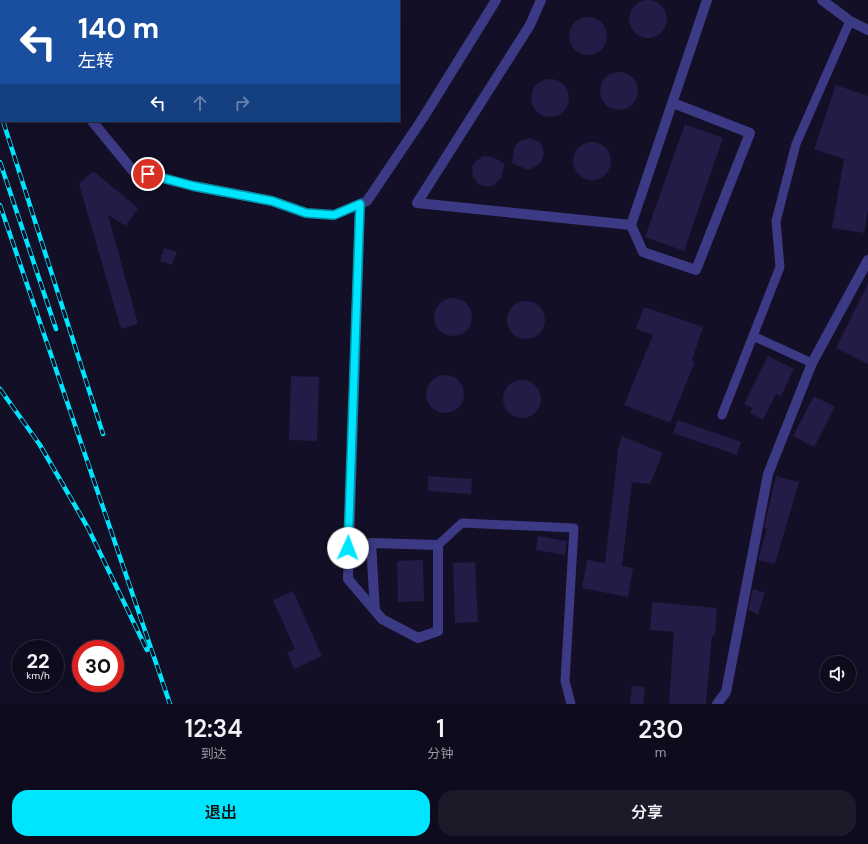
<!DOCTYPE html>
<html lang="zh">
<head>
<meta charset="utf-8">
<style>
	:root { --surface:#0e0b1c; --page:#1c1929; --text:#f1f3f6; --muted:#9b9ba3; --line:#2e2b3b; --accent:#00e5ff }
	body { margin:0; font-family:"DM Sans","Noto Sans SC",sans-serif; background:var(--page); color:var(--text); height:100vh; display:flex; flex-direction:column; font-size:15px; white-space:nowrap }
	* { box-sizing:border-box; margin:0 }
	p { font-size:13px; color:var(--muted) }
	.icon { flex:none; width:22px; height:22px; fill:none; stroke:currentColor; stroke-width:2; stroke-linecap:round; stroke-linejoin:round }
	.map { position:relative; height:704px; overflow:hidden }
	.drawer { display:flex; flex-direction:column; background:var(--surface); flex:1 }
	.drawer>* { flex:none }
	.guide { position:absolute; left:0px; top:0px; width:400px; height:122px; box-shadow:0 4px 16px #0002,0 0 0 1px var(--line); background:#1a4fa0; color:#fff; overflow:hidden }
	.buttons { position:absolute; left:820px; top:656px; display:grid; gap:8px }
	.buttons a { display:grid; place-items:center; width:36px; height:36px; border-radius:50%; background:var(--surface); box-shadow:0 4px 16px #0002,0 0 0 1px var(--line); font-size:20px }
	.speed { position:absolute; left:12px; top:640px; display:flex; gap:8px; font-size:20px; font-weight:700; text-align:center }
	.speed>* { display:grid; place-content:center; width:52px; height:52px; border-radius:50%; background:var(--surface); box-shadow:0 4px 16px #0002,0 0 0 1px var(--line); line-height:1 }
	.speed small { font-size:10px; font-weight:400 }
	.speed .limit { border:6px solid #d22; background:#fff; color:#111 }
	.pin { position:absolute; display:grid; place-items:center; width:34px; height:34px; color:#fff; margin:-17px; border:2px solid #fff; border-radius:50%; box-shadow:0 1px 4px #0007 }
	.me { position:absolute; width:44px; margin:-22px; rotate:2deg; stroke-linejoin:round; filter:drop-shadow(0 0 3px #0008) }
	.turn { display:flex; align-items:center; gap:14px; height:84px; padding:0 12px; font-size:18px }
	.turn .icon { width:52px; height:52px; stroke-width:2.5 }
	.turn b { display:block; font-size:28px; line-height:34px }
	.lanes { display:flex; align-items:center; height:38px; padding:0 12px; background:#0003; justify-content:center; gap:20px; direction:ltr }
	.lanes .off { opacity:.35 }
	.eta { display:flex; justify-content:space-evenly; align-items:center; height:68px; text-align:center }
	.eta b { font-size:24px; font-weight:600; line-height:28px }
	.button { display:flex; gap:8px; margin-top:auto; padding:8px 12px }
	.button a { flex:1; height:46px; border-radius:16px; background:var(--accent); color:#111; font-size:16px; font-weight:600; line-height:46px; text-align:center }
	.button a+a { background:var(--page); color:var(--text) }
	.map>svg:first-child { display:block }
	.building { fill:#241b47 }
	.lines { fill:none; stroke-linecap:round; stroke-linejoin:round }
	.service { stroke:#3d3a85; stroke-width:9 }
	.minor { stroke:#3d3a85; stroke-width:10 }
	.rail-casing { stroke:#00e5ff; stroke-width:4.5 }
	.rail { stroke:#130f26; stroke-width:3; stroke-dasharray:9; stroke-linecap:butt }
	.route-casing { stroke:#0095a6; stroke-width:10 }
	.route { stroke:#00e5ff; stroke-width:7 }
</style>
</head>
<body>
<div class="map">
<svg width="868" height="704" viewBox="0 0 868 704">
	<rect width="100%" height="100%" fill="#130f26"/>
	<path class="building" d="M629 19a19 19 0 1 1 38 0a19 19 0 1 1-38 0Z
		M569 36a19 19 0 1 1 38 0a19 19 0 1 1-38 0Z
		M600 91a19 19 0 1 1 38 0a19 19 0 1 1-38 0Z
		M531 98a19 19 0 1 1 38 0a19 19 0 1 1-38 0Z
		M 836,85 L 868,96 L 868,209 L 864,233 L 832,228 L 844,159 L 814,149 Z
		M 685,124 L 723,138 L 684,251 L 645,237 Z
		M 530,138 L 539,142 L 542,145 L 544,155 L 540,164 L 531,169 L 526,169 L 512,163 L 514,149 L 516,145 L 520,141 Z
		M573 161a19 19 0 1 1 38 0a19 19 0 1 1-38 0Z
		M 483,156 L 493,157 L 505,164 L 501,178 L 494,185 L 489,187 L 479,185 L 473,177 L 472,167 L 475,162 Z
		M 93,171 L 138,208 L 126,226 L 108,215 L 138,324 L 121,329 L 79,184 Z
		M 164,248 L 177,252 L 172,265 L 160,261 Z
		M 868,283 L 868,364 L 836,348 Z
		M434 317a19 19 0 1 1 38 0a19 19 0 1 1-38 0Z
		M507 320a19 19 0 1 1 38 0a19 19 0 1 1-38 0Z
		M 644,307 L 703,327 L 692,360 L 695,362 L 670,423 L 624,405 L 653,335 L 636,329 Z
		M 768,356 L 794,369 L 781,396 L 776,394 L 763,420 L 750,413 L 752,408 L 744,404 Z
		M426 394a19 19 0 1 1 38 0a19 19 0 1 1-38 0Z
		M 291,376 L 319,377 L 317,441 L 289,440 Z
		M503 399a19 19 0 1 1 38 0a19 19 0 1 1-38 0Z
		M 814,396 L 835,407 L 814,447 L 793,436 Z
		M 678,420 L 741,442 L 737,455 L 673,433 Z
		M 622,436 L 663,453 L 650,484 L 632,482 L 622,566 L 633,568 L 628,597 L 582,588 L 587,560 L 605,563 L 618,452 L 617,451 Z
		M 428,476 L 472,479 L 471,494 L 428,491 Z
		M 776,476 L 799,482 L 775,564 L 758,560 L 767,529 L 764,528 Z
		M 538,536 L 567,541 L 565,555 L 536,550 Z
		M 423,560 L 424,601 L 398,602 L 397,561 Z
		M 475,562 L 478,622 L 455,623 L 453,563 Z
		M 753,589 L 765,593 L 758,614 L 748,610 Z
		M 293,591 L 322,656 L 294,669 L 287,652 L 295,649 L 273,600 Z
		M 652,602 L 717,608 L 715,636 L 712,635 L 706,704 L 669,704 L 674,632 L 650,630 Z
		M 632,686 L 645,687 L 643,704 L 630,704 Z"/>
	<g class="lines">
		<path class="service" d="M 753,336 L 812,363
			M 722,415 L 780,267 L 776,221 L 796,144 L 850,21
			M 438,545 L 462,523 L 574,528 L 565,681 L 571,704"/>
		<path class="minor" d="M 50,0 L 50,1
			M 541,0 L 530,25 L 417,203 L 631,225
			M 822,0 L 850,21 L 868,30
			M 673,103 L 750,133 L 696,270 L 643,252 L 631,225 L 707,0
			M 92,121 L 133,171 L 193,186 L 272,201 L 306,213 L 334,215 L 367,201 L 423,118 L 496,0
			M 360,204 L 348,579 L 382,619 L 418,638 L 438,631 L 438,545 L 371,543 L 375,611
			M 717,704 L 726,692 L 768,474 L 812,363 L 868,260"/>
		<g class="rail-casing">
			<path id="rail" d="M 0,111 L 1,114
				M 3,121 L 103,434
				M 0,162 L 56,329
				M 0,205 L 170,704
				M 0,389 L 40,445 L 88,528 L 147,650"/>
		</g>
		<use href="#rail" class="rail"/>
	</g>
	<g class="lines">
		<g class="route-casing">
			<path id="route" d="M 148,174 L 193,186 L 272,201 L 306,213 L 334,215 L 360,204 L 348,548"/>
		</g>
		<use href="#route" class="route"/>
	</g>
</svg>
<div class="buttons">
<a><svg class="icon" aria-label="sound" viewBox="0 0 24 24"><path d="M4 9h4l5-4v14l-5-4H4zM17 9q2 3 0 6"/></svg></a>
</div>
<div class="speed"><div>22<small>km/h</small></div><div class="limit">30</div></div>
<div class="pin" style="left:148px;top:174px;background:#d93025"><svg class="icon" aria-label="arrive" viewBox="0 0 24 24"><path d="M6 21V4h12l-3 4 3 4H6"/></svg></div>
<svg class="me" style="left:348px;top:548px" viewBox="-20 -20 40 40"><circle r="19" fill="#fff"/><path d="M0-13L10 11 0 6-10 11z" fill="#00e5ff"/></svg>
<div class="guide">
<div class="turn"><svg class="icon" aria-label="left" viewBox="0 0 24 24"><path d="M17 20v-9H6M10 6l-5 5 5 5"/></svg><div><b>140 m</b>左转</div></div>
<div class="lanes"><svg class="icon" aria-label="left" viewBox="0 0 24 24"><path d="M17 20v-9H6M10 6l-5 5 5 5"/></svg><svg class="icon off" aria-label="ahead" viewBox="0 0 24 24"><path d="M12 20V5M6 11l6-6 6 6"/></svg><svg class="icon off" aria-label="right" viewBox="0 0 24 24"><path d="M7 20v-9h11M14 6l5 5-5 5"/></svg></div>
</div>
</div>
<section class="drawer">
<div class="eta">
<div><b>12:34</b><p>到达</p></div>
<div><b>1</b><p>分钟</p></div>
<div><b>230</b><p>m</p></div>
</div>
<div class="button"><a>退出</a><a>分享</a></div>
</section>
</body>
</html>
